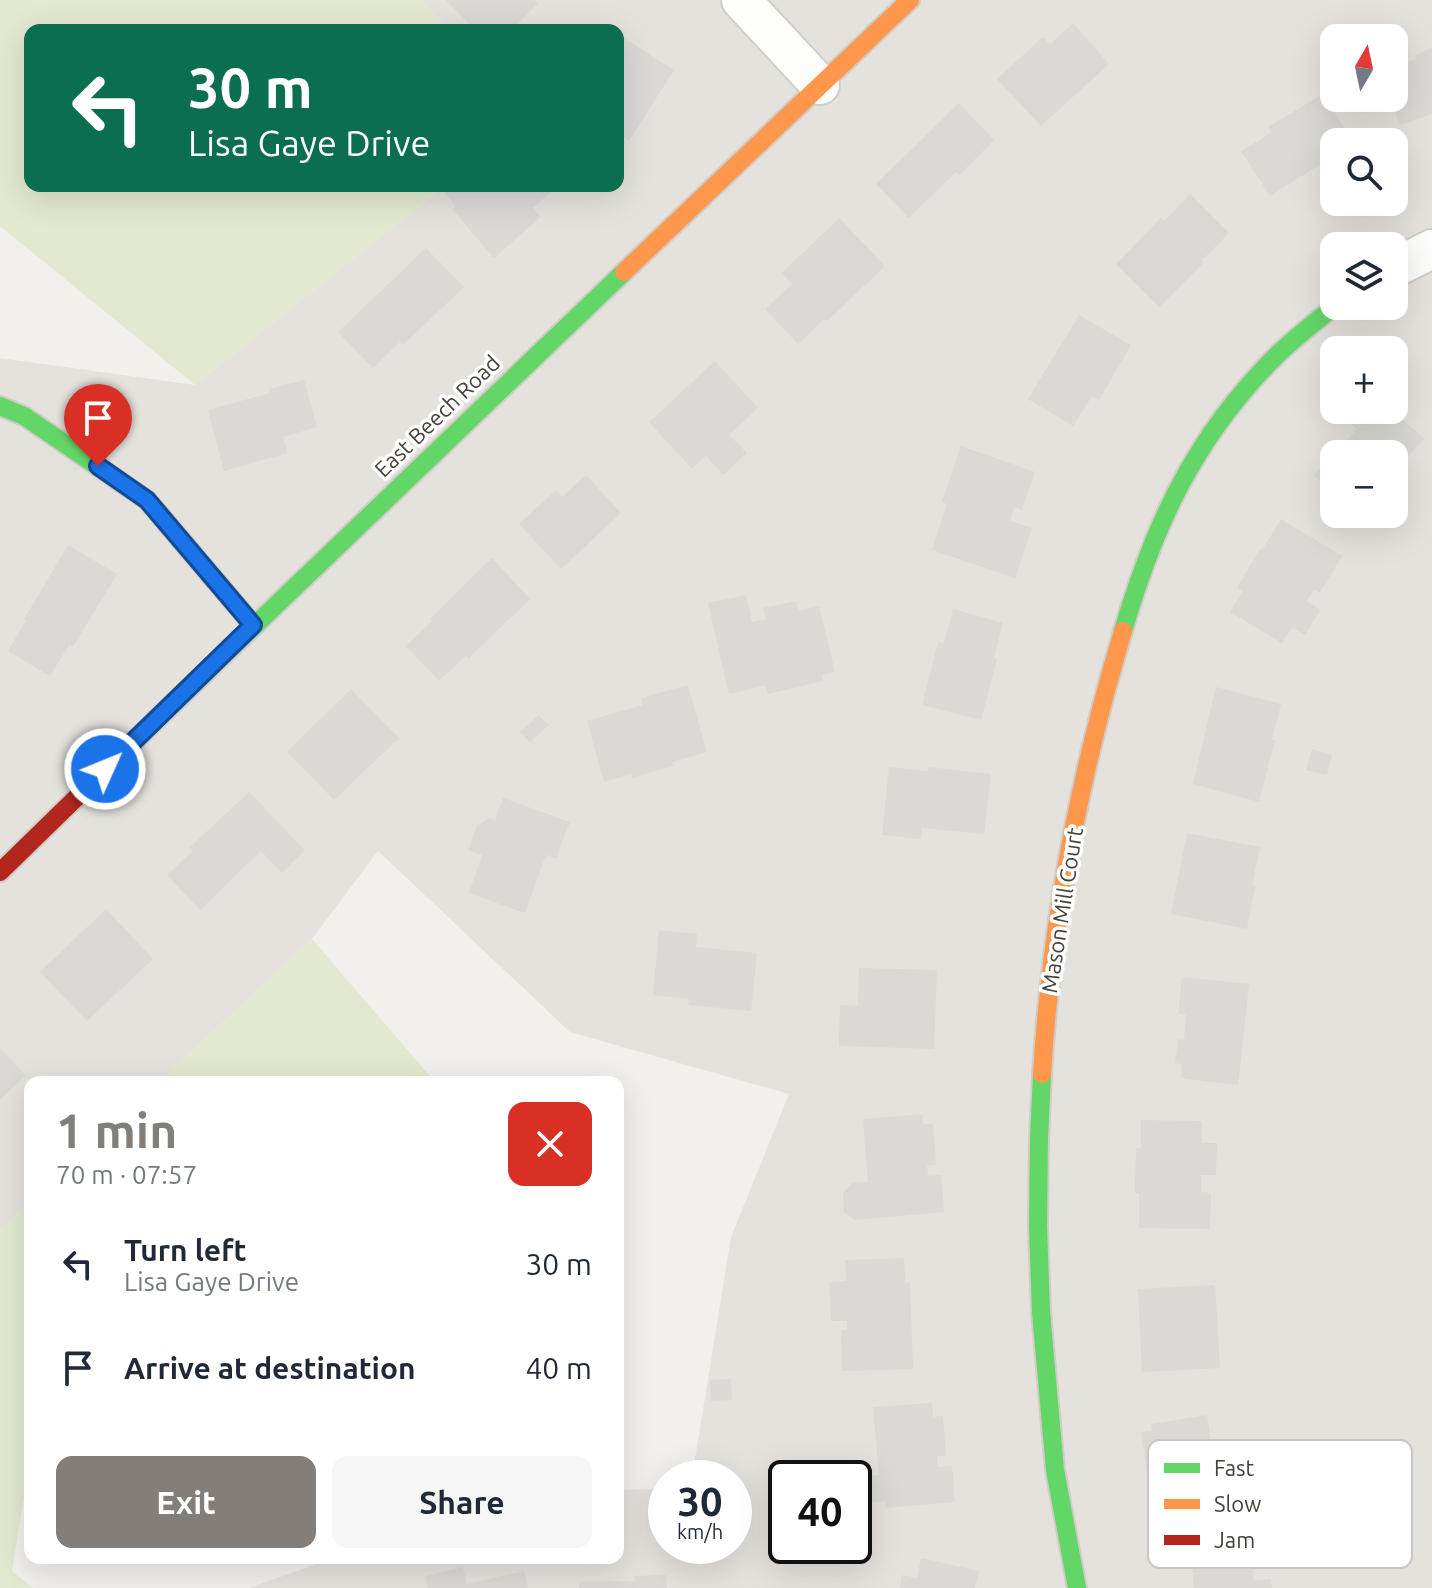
<!DOCTYPE html>
<html lang="en">
<head>
<meta charset="utf-8">
<style>
	:root { --surface:#fff; --page:#f6f6f7; --text:#1f2937; --muted:#747a83; --accent:#837e79 }
	body { margin:0; font-family:Ubuntu,sans-serif; background:var(--page); color:var(--text); height:100vh; display:flex; flex-direction:column; font-size:30px; white-space:nowrap }
	* { box-sizing:border-box; margin:0 }
	p { font-size:26px; color:var(--muted) }
	.icon { flex:none; width:44px; height:44px; fill:none; stroke:currentColor; stroke-width:2; stroke-linecap:round; stroke-linejoin:round }
	.map { position:relative; flex:1; overflow:hidden }
	.side { position:absolute; left:24px; top:1076px; width:600px; height:488px; display:flex; flex-direction:column; background:var(--surface); border-radius:16px; box-shadow:0 8px 32px #0002 }
	.side>* { flex:none }
	.guide { position:absolute; left:24px; top:24px; width:600px; height:168px; border-radius:16px; box-shadow:0 8px 32px #0002; background:#0b6e4f; color:#fff; overflow:hidden }
	.needle { width:52px; rotate:9deg }
	.tools { position:absolute; left:1320px; top:24px; display:grid; gap:16px }
	.tools a { display:grid; place-items:center; width:88px; height:88px; border-radius:16px; background:var(--surface); box-shadow:0 8px 32px #0002; font-size:40px }
	.speed { position:absolute; left:648px; top:1460px; display:flex; gap:16px; font-size:40px; font-weight:700; text-align:center }
	.speed>* { display:grid; place-content:center; width:104px; height:104px; border-radius:50%; background:var(--surface); box-shadow:0 8px 32px #0002; line-height:1 }
	.speed small { font-size:20px; font-weight:400 }
	.speed .limit { border:4px solid #111; border-radius:12px; background:#fff; color:#111 }
	.pin { position:absolute; display:grid; place-items:center; width:68px; height:68px; color:#fff; margin:-82px -34px; border-radius:50% 50% 50% 0; rotate:-45deg; box-shadow:0 0 8px #0007 }
	.pin .icon { rotate:45deg }
	.me { position:absolute; width:88px; margin:-44px; rotate:46deg; stroke-linejoin:round; filter:drop-shadow(0 0 6px #0008) }
	.turn { display:flex; align-items:center; gap:28px; height:168px; padding:0 32px; font-size:36px }
	.turn .icon { width:104px; height:104px; stroke-width:2.5 }
	.turn b { display:block; font-size:56px; line-height:68px }
	.round { display:grid; place-items:center; flex:none; width:84px; height:84px; border-radius:16px; background:var(--page) }
	.headline { display:flex; align-items:center; justify-content:space-between; height:136px; padding:0 32px }
	h1 { font-size:48px; font-weight:700; line-height:60px; color:var(--accent) }
	.action { display:flex; gap:16px; margin-top:auto; padding:16px 32px }
	.action a { flex:1; height:92px; border-radius:16px; background:var(--accent); color:#fff; font-size:32px; font-weight:700; line-height:92px; text-align:center }
	.action a+a { background:var(--page); color:var(--text) }
	ul { padding:0; list-style:none }
	li { display:flex; align-items:center; gap:24px; height:104px; padding:0 32px }
	li div { flex:1 }
	li b { display:block; font-size:30px }
	li em { font-style:normal }
	.map>svg:first-child { display:block }
	.residential { fill:#e5e1dc; fill-rule:evenodd }
	.green { fill:#e2e9d0 }
	.building { fill:#dbd9d6 }
	.lines { fill:none; stroke-linecap:round; stroke-linejoin:round }
	.street-casing { stroke:#d0cdca; stroke-width:42 }
	.fast-casing { stroke:#d1cdc6; stroke-width:22 }
	.slow-casing { stroke:#d1cdc6; stroke-width:22 }
	.jam-casing { stroke:#d1cdc6; stroke-width:22 }
	.street { stroke:#fdfdfc; stroke-width:38 }
	.fast { stroke:#63d668; stroke-width:18 }
	.slow { stroke:#ff974d; stroke-width:18 }
	.jam { stroke:#b3261e; stroke-width:18 }
	.route-casing { stroke:#114b97; stroke-width:20 }
	.route { stroke:#1a73e8; stroke-width:14 }
	.labels { text-anchor:middle; stroke-width:7; stroke-linejoin:round; paint-order:stroke }
	.street-label { font-size:22px; fill:#47403a; stroke:#fff }
	.key { fill:#fff; stroke:#c8c6c4; stroke-width:2 }
	.key-label { font-size:22px; fill:#47403a }
</style>
</head>
<body>
<div class="map">
<svg width="1432" height="1588" viewBox="0 0 1432 1588">
	<rect width="100%" height="100%" fill="#f2f0ed"/>
	<path class="residential" d="M 421,0 L 1432,0 L 1432,1588 L 249,1588 L 333,1558 L 618,1558 L 618,1490 L 666,1489 L 666,1546 L 734,1546 L 734,1478 L 692,1478 L 731,1237 L 789,1094 L 570,1032 L 378,851 L 312,939 L 159,1082 L 30,1082 L 30,1202 L 0,1230 L 0,358 L 195,385 L 445,186 L 618,186 L 618,30 L 450,30 ZM 1334,38 L 1394,38 L 1394,98 L 1334,98 ZM 1334,142 L 1394,142 L 1394,202 L 1334,202 ZM 1334,246 L 1394,246 L 1394,306 L 1334,306 ZM 1334,350 L 1394,350 L 1394,410 L 1334,410 ZM 1334,454 L 1394,454 L 1394,514 L 1334,514 ZM 786,1478 L 854,1478 L 854,1546 L 786,1546 Z"/>
	<path class="green" d="M 0,0 L 421,0 L 450,30 L 30,30 L 30,186 L 445,186 L 195,385 L 0,226 Z
		M 312,939 L 435,1082 L 159,1082 Z
		M 30,1202 L 30,1460 L 12,1571 L 33,1588 L 0,1588 L 0,1230 Z"/>
	<path class="building" d="M 446,0 L 535,0 L 538,3 L 511,30 L 475,30 Z
		M 1073,23 L 1109,64 L 1041,126 L 997,79 L 1043,37 L 1050,44 Z
		M 621,36 L 674,70 L 629,141 L 618,134 L 618,40 Z
		M 1432,48 L 1432,114 L 1400,125 L 1390,98 L 1394,98 L 1394,67 L 1416,59 L 1415,55 Z
		M 1323,94 L 1353,142 L 1334,142 L 1334,156 L 1270,196 L 1241,151 L 1271,133 L 1268,127 Z
		M 959,103 L 994,140 L 959,175 L 956,172 L 909,218 L 876,184 Z
		M 446,186 L 550,186 L 553,190 L 533,208 L 541,217 L 494,258 L 452,209 L 456,206 L 442,189 Z
		M 1190,194 L 1229,233 L 1202,260 L 1204,262 L 1159,307 L 1116,264 L 1161,218 L 1164,221 Z
		M 839,218 L 885,266 L 827,321 L 824,319 L 798,344 L 765,309 L 792,284 L 782,273 Z
		M 426,248 L 464,287 L 403,345 L 400,342 L 373,368 L 338,332 Z
		M 1079,315 L 1131,345 L 1099,400 L 1092,396 L 1073,426 L 1028,399 Z
		M 715,361 L 758,408 L 729,435 L 747,453 L 723,475 L 706,456 L 692,469 L 649,422 Z
		M 304,380 L 317,427 L 283,437 L 288,453 L 224,471 L 208,410 L 270,393 L 269,389 Z
		M 1359,410 L 1393,410 L 1424,439 L 1399,466 L 1402,469 L 1394,477 L 1394,454 L 1334,454 L 1334,494 L 1314,475 L 1357,429 L 1349,421 Z
		M 961,446 L 1035,472 L 1022,510 L 1014,507 L 1010,521 L 1032,528 L 1015,578 L 932,550 L 947,504 L 942,502 Z
		M 586,475 L 621,513 L 561,569 L 519,524 L 556,490 L 562,497 Z
		M 1281,519 L 1342,556 L 1320,593 L 1314,589 L 1307,601 L 1320,610 L 1305,635 L 1292,627 L 1282,643 L 1230,612 L 1243,591 L 1237,588 L 1260,549 L 1262,550 Z
		M 68,545 L 117,574 L 73,647 L 69,645 L 50,676 L 8,651 L 26,620 L 24,619 Z
		M 492,558 L 530,599 L 469,658 L 466,655 L 439,681 L 406,646 L 432,621 L 430,619 Z
		M 746,595 L 752,622 L 766,619 L 763,608 L 796,601 L 799,611 L 819,606 L 835,672 L 822,675 L 823,681 L 768,694 L 766,685 L 729,694 L 708,603 Z
		M 953,609 L 1003,623 L 994,658 L 997,659 L 981,720 L 922,705 L 938,642 L 944,643 Z
		M 688,685 L 707,752 L 672,762 L 673,766 L 632,778 L 631,774 L 604,782 L 587,721 L 643,705 L 641,698 Z
		M 1216,687 L 1281,704 L 1272,740 L 1275,740 L 1259,802 L 1193,784 Z
		M 351,689 L 399,738 L 334,800 L 287,752 Z
		M 539,715 L 549,725 L 530,742 L 520,732 Z
		M 1312,749 L 1332,755 L 1327,775 L 1306,770 Z
		M 889,767 L 928,771 L 928,767 L 991,774 L 984,834 L 922,828 L 921,839 L 882,835 Z
		M 249,792 L 305,850 L 282,873 L 261,851 L 200,910 L 167,875 L 193,851 L 189,848 Z
		M 503,798 L 570,822 L 556,858 L 546,855 L 525,913 L 469,893 L 482,855 L 468,850 L 477,826 L 489,818 L 495,820 Z
		M 1187,833 L 1260,847 L 1252,886 L 1255,886 L 1247,929 L 1171,914 Z
		M 106,909 L 153,959 L 87,1021 L 40,972 Z
		M 659,930 L 697,934 L 696,947 L 757,953 L 751,1011 L 688,1005 L 689,999 L 653,995 Z
		M 859,968 L 937,970 L 934,1049 L 839,1046 L 840,1005 L 858,1006 Z
		M 1182,977 L 1249,984 L 1238,1085 L 1181,1078 L 1182,1064 L 1175,1063 L 1178,1039 L 1184,1040 L 1186,1015 L 1178,1014 Z
		M 0,1048 L 26,1075 L 0,1100 Z
		M 922,1114 L 923,1124 L 933,1124 L 936,1165 L 927,1166 L 928,1176 L 941,1175 L 944,1212 L 855,1220 L 844,1213 L 843,1194 L 852,1183 L 868,1182 L 863,1119 Z
		M 1141,1120 L 1202,1121 L 1202,1143 L 1217,1143 L 1216,1175 L 1201,1175 L 1201,1192 L 1211,1193 L 1210,1229 L 1139,1228 L 1139,1193 L 1135,1193 L 1136,1148 L 1141,1148 Z
		M 904,1258 L 905,1283 L 910,1282 L 913,1369 L 842,1371 L 841,1330 L 847,1330 L 847,1321 L 831,1321 L 829,1282 L 846,1281 L 845,1260 Z
		M 1215,1285 L 1220,1368 L 1142,1372 L 1138,1289 Z
		M 731,1379 L 732,1400 L 711,1401 L 710,1380 Z
		M 932,1403 L 933,1417 L 943,1416 L 946,1456 L 937,1456 L 937,1467 L 952,1466 L 955,1502 L 886,1508 L 885,1501 L 864,1503 L 861,1476 L 879,1475 L 873,1407 Z
		M 1207,1415 L 1222,1513 L 1155,1523 L 1149,1487 L 1160,1484 L 1159,1478 L 1148,1480 L 1141,1432 L 1152,1431 L 1151,1424 Z
		M 921,1558 L 979,1571 L 975,1588 L 900,1588 L 902,1575 L 917,1578 Z
		M 1252,1560 L 1254,1581 L 1271,1579 L 1272,1588 L 1194,1588 L 1192,1567 Z
		M 463,1567 L 467,1584 L 524,1571 L 528,1588 L 428,1588 L 426,1576 Z
		M 666,1575 L 667,1588 L 579,1588 L 579,1582 L 635,1581 L 634,1576 Z"/>
	<g class="lines">
		<g class="street-casing">
			<path id="street" d="M 741,0 L 820,85
				M 1394,268 L 1432,249"/>
		</g>
		<g class="fast-casing">
			<path id="fast" d="M 0,406 L 24,416 L 147,500 L 253,625
				M 1123,631 C 1154,525 1195,437 1274,358 C 1293,339 1314,323 1335,306
				M 156,720 L 624,272
				M 1042,1074 L 1039,1139 L 1038,1226 L 1041,1312 L 1055,1470 L 1077,1588"/>
		</g>
		<g class="slow-casing">
			<path id="slow" d="M 624,272 L 910,0
				M 1042,1074 C 1051,924 1080,774 1123,631"/>
		</g>
		<g class="jam-casing">
			<path id="jam" d="M 0,872 L 156,720"/>
		</g>
		<use href="#street" class="street"/>
		<use href="#fast" class="fast"/>
		<use href="#slow" class="slow"/>
		<use href="#jam" class="jam"/>
	</g>
	<g class="lines">
		<g class="route-casing">
			<path id="route" d="M 98,466 L 147,500 L 253,625 L 105,769"/>
		</g>
		<use href="#route" class="route"/>
	</g>
	<g class="labels">
		<g class="street-label">
			<text transform="translate(437 416) rotate(-44)" y="8">East Beech Road</text>
			<text transform="translate(1062 910) rotate(-81)" y="8">Mason Mill Court</text>
		</g>
	</g>
	<rect x="1148" y="1440" width="264" height="128" rx="12" class="key"/>
	<rect x="1164" y="1463" width="36" height="10" fill="#63d668"/>
	<rect x="1164" y="1499" width="36" height="10" fill="#ff974d"/>
	<rect x="1164" y="1535" width="36" height="10" fill="#b3261e"/>
	<g class="key-label">
		<text x="1214" y="1476">Fast</text>
		<text x="1214" y="1512">Slow</text>
		<text x="1214" y="1548">Jam</text>
	</g>
</svg>
<div class="tools">
<a><svg class="needle" viewBox="-14 -14 28 28"><path d="M0-13l5 13h-10z" fill="#e53935"/><path d="M0 13l5-13h-10z" fill="#747a83"/></svg></a>
<a><svg class="icon" aria-label="search" viewBox="0 0 24 24"><circle cx="10" cy="10" r="6"/><path d="M15 15l6 6"/></svg></a>
<a><svg class="icon" aria-label="layers" viewBox="0 0 24 24"><path d="M12 4l9 5-9 5-9-5zM3 14l9 5 9-5"/></svg></a>
<a>+</a>
<a>−</a>
</div>
<div class="speed"><div>30<small>km/h</small></div><div class="limit">40</div></div>
<div class="pin" style="left:98px;top:466px;background:#d93025"><svg class="icon" aria-label="arrive" viewBox="0 0 24 24"><path d="M6 21V4h12l-3 4 3 4H6"/></svg></div>
<svg class="me" style="left:105px;top:769px" viewBox="-20 -20 40 40"><circle r="17" fill="#1a73e8" stroke="#fff" stroke-width="3"/><path d="M0-11L8 9 0 5-8 9z" fill="#fff"/></svg>
<div class="guide">
<div class="turn"><svg class="icon" aria-label="left" viewBox="0 0 24 24"><path d="M17 20v-9H6M10 6l-5 5 5 5"/></svg><div><b>30 m</b>Lisa Gaye Drive</div></div>
</div>
<section class="side">
<div class="headline"><div><h1>1 min</h1><p>70 m · 07:57</p></div><a class="round" style="background:#d93025;color:#fff"><svg class="icon" aria-label="close" viewBox="0 0 24 24"><path d="M6 6l12 12M18 6L6 18"/></svg></a></div>
<ul>
<li><svg class="icon" aria-label="left" viewBox="0 0 24 24"><path d="M17 20v-9H6M10 6l-5 5 5 5"/></svg><div><b>Turn left</b><p>Lisa Gaye Drive</p></div><em>30 m</em></li>
<li><svg class="icon" aria-label="arrive" viewBox="0 0 24 24"><path d="M6 21V4h12l-3 4 3 4H6"/></svg><div><b>Arrive at destination</b></div><em>40 m</em></li>
</ul>
<div class="action"><a>Exit</a><a>Share</a></div>
</section>
</div>
</body>
</html>
